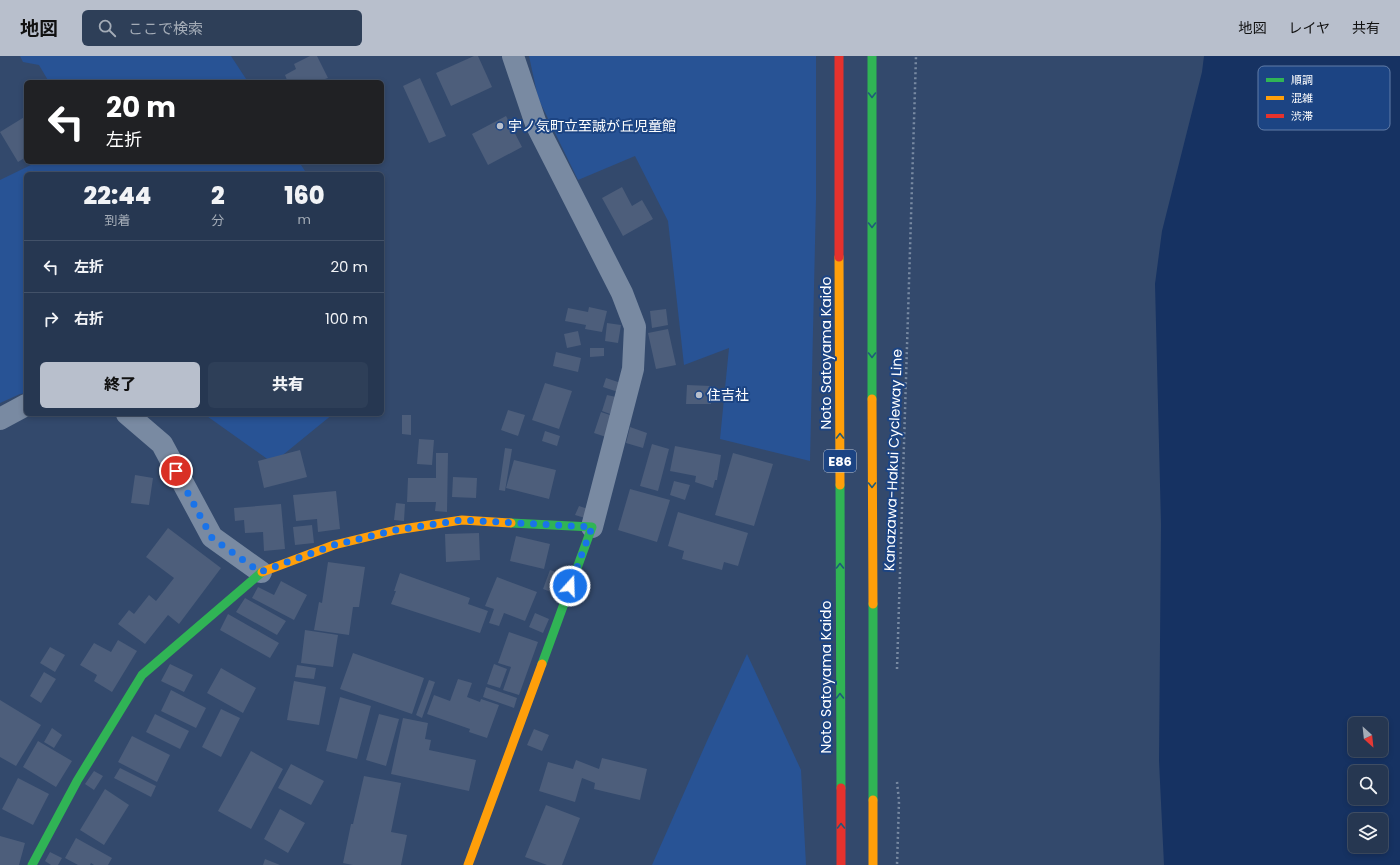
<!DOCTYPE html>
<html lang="ja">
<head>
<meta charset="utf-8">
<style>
	:root { --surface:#263751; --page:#2e3f58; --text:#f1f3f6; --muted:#a4acb7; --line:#425168; --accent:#b8bfcc }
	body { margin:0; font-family:Poppins,"Noto Sans JP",sans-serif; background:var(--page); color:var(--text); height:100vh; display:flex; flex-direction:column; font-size:15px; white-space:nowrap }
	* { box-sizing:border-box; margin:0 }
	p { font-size:13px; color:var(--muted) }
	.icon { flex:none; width:22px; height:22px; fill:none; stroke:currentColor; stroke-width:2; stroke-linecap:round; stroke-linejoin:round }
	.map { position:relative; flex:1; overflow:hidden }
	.drawer { position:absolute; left:24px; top:116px; width:360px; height:244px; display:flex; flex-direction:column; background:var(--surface); border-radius:6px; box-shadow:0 2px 6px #0003,0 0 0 1px var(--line) }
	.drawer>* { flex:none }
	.guide { position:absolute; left:24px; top:24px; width:360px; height:84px; border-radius:6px; box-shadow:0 2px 6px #0003,0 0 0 1px var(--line); background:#202124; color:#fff; overflow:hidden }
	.needle { width:26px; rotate:153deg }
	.controls { position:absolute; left:1348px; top:661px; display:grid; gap:8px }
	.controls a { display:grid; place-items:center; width:40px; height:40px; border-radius:6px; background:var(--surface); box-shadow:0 2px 6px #0003,0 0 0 1px var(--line); font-size:20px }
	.pin { position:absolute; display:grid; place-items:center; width:34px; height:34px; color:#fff; margin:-17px; border:2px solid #fff; border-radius:50%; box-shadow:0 1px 4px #0007 }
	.me { position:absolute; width:44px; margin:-22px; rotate:20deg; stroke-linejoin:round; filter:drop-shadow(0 0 3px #0008) }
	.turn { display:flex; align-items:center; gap:14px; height:84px; padding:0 16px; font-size:18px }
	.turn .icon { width:52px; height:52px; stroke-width:2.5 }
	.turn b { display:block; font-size:28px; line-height:34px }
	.eta { display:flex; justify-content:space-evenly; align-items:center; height:68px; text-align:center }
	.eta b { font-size:24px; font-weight:800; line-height:28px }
	.action { display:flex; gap:8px; margin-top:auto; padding:8px 16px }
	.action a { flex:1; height:46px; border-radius:6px; background:var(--accent); color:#111; font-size:16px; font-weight:800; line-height:46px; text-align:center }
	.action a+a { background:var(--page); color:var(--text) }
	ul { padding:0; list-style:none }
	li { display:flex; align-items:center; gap:12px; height:52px; padding:0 16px; border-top:1px solid var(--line) }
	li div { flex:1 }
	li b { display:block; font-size:15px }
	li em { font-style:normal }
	header { display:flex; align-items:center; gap:24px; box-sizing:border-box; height:56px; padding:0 20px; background:var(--accent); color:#111 }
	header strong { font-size:19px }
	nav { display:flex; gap:22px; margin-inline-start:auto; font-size:14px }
	.search { width:280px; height:36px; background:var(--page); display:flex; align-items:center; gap:10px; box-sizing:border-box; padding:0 14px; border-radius:6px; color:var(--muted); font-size:15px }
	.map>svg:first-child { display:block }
	.green { fill:#285395 }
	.water { fill:#163262; fill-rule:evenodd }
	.building { fill:#4d5e7b }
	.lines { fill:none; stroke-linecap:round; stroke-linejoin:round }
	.path { stroke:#798aa2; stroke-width:2.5; stroke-dasharray:2 3; stroke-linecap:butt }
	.street { stroke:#798aa2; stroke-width:22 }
	.fast { stroke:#30b455; stroke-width:9 }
	.slow { stroke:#ff9f0a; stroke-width:9 }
	.jam { stroke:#e5322d; stroke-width:9 }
	.oneway { stroke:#205a7a }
	.route { stroke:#1a73e8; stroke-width:7; stroke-dasharray:0 12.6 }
	.poi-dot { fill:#b8bfcc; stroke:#1c4483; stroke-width:1.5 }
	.labels { text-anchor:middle; stroke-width:4; stroke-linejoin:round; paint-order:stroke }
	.shield { fill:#1c4483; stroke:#bbc7da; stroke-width:1 }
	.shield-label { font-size:13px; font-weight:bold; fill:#fff }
	.poi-label { font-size:14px; fill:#fff; stroke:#1c4483; text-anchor:start }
	.street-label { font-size:14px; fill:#fff; stroke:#1c4483 }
	.key { fill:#1c4483; stroke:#607ca8; stroke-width:1 }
	.key-label { font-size:11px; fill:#fff }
</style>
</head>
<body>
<header>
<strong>地図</strong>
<div class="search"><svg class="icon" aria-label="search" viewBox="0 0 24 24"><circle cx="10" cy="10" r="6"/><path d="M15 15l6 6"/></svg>ここで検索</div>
<nav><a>地図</a><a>レイヤ</a><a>共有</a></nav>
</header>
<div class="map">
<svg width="1400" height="809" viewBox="0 0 1400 809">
	<rect width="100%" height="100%" fill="#33496c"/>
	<path class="green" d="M 20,0 L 231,0 L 248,26 L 49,26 L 39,9 L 23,6 Z
		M 529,0 L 816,0 L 816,144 L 810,405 L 720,383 L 729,292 L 684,309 L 668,165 L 635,100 L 578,124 L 538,42 Z
		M 37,106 L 299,106 L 305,115 L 301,118 L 26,118 L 26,337 L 20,338 L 0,347 L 0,124 Z
		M 204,358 L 333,358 L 273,407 Z
		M 747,598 L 801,714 L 806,809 L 652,809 L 707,685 Z"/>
	<path class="water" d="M 1204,0 L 1400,0 L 1400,809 L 1164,809 L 1159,705 L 1161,468 L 1155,228 L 1162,175 L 1202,16 ZM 1355,668 L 1381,668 L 1381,694 L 1355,694 ZM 1355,716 L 1381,716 L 1381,742 L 1355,742 ZM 1355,764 L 1381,764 L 1381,790 L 1355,790 Z"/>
	<path class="building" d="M 310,0 L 317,0 L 328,22 L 325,23 L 327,26 L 284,26 L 287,24 L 285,19 L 296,13 L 294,8 Z
		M 474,0 L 478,0 L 492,31 L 451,50 L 436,17 Z
		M 420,22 L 446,80 L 429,87 L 403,30 Z
		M 26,60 L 26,101 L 18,106 L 0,76 Z
		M 506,60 L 522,91 L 488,109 L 472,78 Z
		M 622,131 L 632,150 L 642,144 L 653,163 L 623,180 L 602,142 Z
		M 589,251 L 607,255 L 602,276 L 585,273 L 586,269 L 565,265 L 568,252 L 588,256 Z
		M 666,253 L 668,269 L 652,272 L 650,255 Z
		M 607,267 L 621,269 L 618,287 L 605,285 Z
		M 668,273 L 676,309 L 656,313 L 648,277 Z
		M 578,275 L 581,289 L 567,292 L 564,278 Z
		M 590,292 L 604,292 L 604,300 L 590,301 Z
		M 556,296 L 581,302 L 578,316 L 553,310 Z
		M 606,322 L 624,328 L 621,337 L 603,331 Z
		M 545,327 L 572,335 L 559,373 L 532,364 Z
		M 687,329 L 711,330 L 711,348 L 686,348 Z
		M 607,339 L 616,341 L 610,358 L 602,355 Z
		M 508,354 L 525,359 L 518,380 L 501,374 Z
		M 601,356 L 613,360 L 606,381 L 594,377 Z
		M 402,359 L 411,359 L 411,379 L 402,378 Z
		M 630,371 L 647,377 L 643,392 L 626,387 Z
		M 545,375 L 560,380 L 557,390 L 542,385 Z
		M 419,383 L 434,384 L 432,409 L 417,408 Z
		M 652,388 L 669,393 L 658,435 L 640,430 Z
		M 675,390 L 721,399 L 717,424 L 715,424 L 713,432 L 695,426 L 696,420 L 670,415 Z
		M 505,392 L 512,393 L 505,435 L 499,434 Z
		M 300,394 L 307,421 L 264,432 L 258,405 Z
		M 436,397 L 448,397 L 447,456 L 435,455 L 436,446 L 407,446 L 408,422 L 436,422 Z
		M 733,397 L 773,408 L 754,470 L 715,459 Z
		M 514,404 L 556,414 L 549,443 L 506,432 Z
		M 135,419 L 153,422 L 149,449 L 131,447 Z
		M 453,421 L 477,422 L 476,442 L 452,441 Z
		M 674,425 L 690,429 L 685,444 L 670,439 Z
		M 630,433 L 670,444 L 657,486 L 618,474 Z
		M 336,435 L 340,473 L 318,476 L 317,463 L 296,465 L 293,439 Z
		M 396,447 L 405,448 L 404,465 L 394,464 Z
		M 281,448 L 285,493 L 264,495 L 263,476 L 245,477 L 244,464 L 235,465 L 234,452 Z
		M 579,450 L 588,453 L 585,462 L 575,459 Z
		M 678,456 L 748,477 L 738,510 L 724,506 L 722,514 L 682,503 L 684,495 L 668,490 Z
		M 312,469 L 314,487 L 295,489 L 293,471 Z
		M 168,472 L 221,512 L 179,568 L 168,559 L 145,588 L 118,568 L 129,554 L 134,558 L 149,539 L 156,545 L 174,522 L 146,501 Z
		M 479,477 L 480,504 L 446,506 L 445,478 Z
		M 516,480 L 550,488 L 544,513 L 510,505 Z
		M 328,506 L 365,511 L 359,551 L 353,551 L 349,579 L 314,574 L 319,546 L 322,547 Z
		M 550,514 L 566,519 L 559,539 L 543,533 Z
		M 400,517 L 470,542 L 468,548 L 488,555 L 480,577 L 391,548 L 396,535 L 394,535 Z
		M 497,521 L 537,536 L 525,565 L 504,557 L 499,570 L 489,567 L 494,553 L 485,550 Z
		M 281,525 L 307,539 L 294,564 L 252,542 L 258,531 L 274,539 Z
		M 245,542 L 286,565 L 277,579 L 236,556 Z
		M 535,557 L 549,563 L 543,577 L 529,571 Z
		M 228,558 L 279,587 L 270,602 L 220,574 Z
		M 305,574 L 338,579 L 333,611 L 301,607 Z
		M 509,576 L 538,586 L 519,639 L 503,634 L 511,611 L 498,607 Z
		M 118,584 L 137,595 L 112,636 L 94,625 L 97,619 L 80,609 L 94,587 L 111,596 Z
		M 50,591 L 65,599 L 55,616 L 40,607 Z
		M 353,597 L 424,622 L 412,658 L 340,633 Z
		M 170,608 L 193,619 L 184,636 L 161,625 Z
		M 494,608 L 507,613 L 500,632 L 487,628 Z
		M 297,609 L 316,612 L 314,623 L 295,621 Z
		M 221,612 L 256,632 L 243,657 L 207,637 Z
		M 44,616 L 56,623 L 41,647 L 30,640 Z
		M 458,623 L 472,627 L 467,641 L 480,646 L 481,643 L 499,649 L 487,682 L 469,676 L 470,673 L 427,658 L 434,639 L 450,645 Z
		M 429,624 L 435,626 L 422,662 L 416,659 Z
		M 294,625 L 326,631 L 319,669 L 287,664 Z
		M 486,631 L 517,642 L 514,652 L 483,641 Z
		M 171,634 L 206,652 L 196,672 L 161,655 Z
		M 340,641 L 371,650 L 357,703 L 326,695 Z
		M 0,644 L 41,669 L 16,710 L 0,701 Z
		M 221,653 L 240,662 L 221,701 L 202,691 Z
		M 155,658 L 189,675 L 180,693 L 146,676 Z
		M 379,658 L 399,663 L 386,710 L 366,704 Z
		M 403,662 L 428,667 L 425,683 L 431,684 L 429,694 L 476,704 L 469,735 L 391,718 Z
		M 52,672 L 62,679 L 54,692 L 44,686 Z
		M 534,673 L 549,679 L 542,695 L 527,689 Z
		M 132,680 L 170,699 L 157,726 L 118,706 Z
		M 38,685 L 72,705 L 56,731 L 23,711 Z
		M 251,695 L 283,713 L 251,773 L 218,755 Z
		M 602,702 L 647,713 L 640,744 L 594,733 L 595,727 L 582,722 L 575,746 L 539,735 L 548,706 L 573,713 L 576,704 L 599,713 Z
		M 291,708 L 324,725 L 311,749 L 278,732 Z
		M 120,712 L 156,730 L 151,741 L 114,722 Z
		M 94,715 L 103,720 L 94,734 L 85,728 Z
		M 364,720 L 401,727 L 391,776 L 407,779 L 401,809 L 353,809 L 343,807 L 351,768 L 353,768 Z
		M 18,722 L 49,738 L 33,769 L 2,753 Z
		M 105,733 L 129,749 L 104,789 L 80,774 Z
		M 546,749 L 580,762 L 562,809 L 547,809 L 525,801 Z
		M 280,753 L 305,767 L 288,797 L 264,783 Z
		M 0,780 L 25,787 L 19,809 L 0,809 Z
		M 76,782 L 112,802 L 108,809 L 94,809 L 91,807 L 90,809 L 78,809 L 65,802 Z
		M 50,796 L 62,802 L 58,809 L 51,809 L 45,805 Z
		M 265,803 L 280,809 L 263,809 Z"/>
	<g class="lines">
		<path class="path" d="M 897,613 L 916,0
			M 897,726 L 899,745 L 897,809"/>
		<path class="street" d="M 513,0 L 536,68 L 622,237 L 635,271 L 633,313 L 592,471
			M 127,358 L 162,388 L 212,481 L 261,516
			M 0,363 L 26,349"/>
		<path class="fast" d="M 872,0 L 872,343
			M 840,429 L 841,732
			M 511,467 L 592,471 L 542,608
			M 873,548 L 873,744
			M 32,809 L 77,725 L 142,619 L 262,516"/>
		<path class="slow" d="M 839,201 L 840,429
			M 872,343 L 873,548
			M 262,516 L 334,489 L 396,474 L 462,464 L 511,467
			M 873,744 L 873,809
			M 468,809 L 542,608"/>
		<path class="jam" d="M 839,0 L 839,201
			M 841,732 L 841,809"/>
	</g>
	<defs><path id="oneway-chevron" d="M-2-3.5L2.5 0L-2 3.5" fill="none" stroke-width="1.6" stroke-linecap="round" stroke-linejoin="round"/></defs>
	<g class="oneway">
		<use href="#oneway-chevron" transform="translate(872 39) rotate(90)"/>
		<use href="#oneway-chevron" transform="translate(872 169) rotate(90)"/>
		<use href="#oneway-chevron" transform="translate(872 299) rotate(90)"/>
		<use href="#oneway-chevron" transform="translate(840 380) rotate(-90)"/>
		<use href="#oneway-chevron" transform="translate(872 429) rotate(90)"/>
		<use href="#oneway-chevron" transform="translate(840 510) rotate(-90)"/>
		<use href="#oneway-chevron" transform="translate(840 640) rotate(-90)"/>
		<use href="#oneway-chevron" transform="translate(841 770) rotate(-90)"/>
	</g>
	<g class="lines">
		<path class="route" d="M 176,415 L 212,482 L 260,516 L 334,489 L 396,474 L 462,464 L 592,471 L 570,530"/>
	</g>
	<g class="poi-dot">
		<circle cx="500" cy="70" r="4"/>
		<circle cx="699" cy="339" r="4"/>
	</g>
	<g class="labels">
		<rect class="shield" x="824" y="394" width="32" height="22" rx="3"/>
		<g class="shield-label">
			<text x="840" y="410">E86</text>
		</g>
		<g class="poi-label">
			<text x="508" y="75">宇ノ気町立至誠が丘児童館</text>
			<text x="707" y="344">住吉社</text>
		</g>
		<g class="street-label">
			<text transform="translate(826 297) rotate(-90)" y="5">Noto Satoyama Kaido</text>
			<text transform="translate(893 404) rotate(-88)" y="5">Kanazawa-Hakui Cycleway Line</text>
			<text transform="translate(826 621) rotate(-90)" y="5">Noto Satoyama Kaido</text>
		</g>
	</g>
	<rect x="1258" y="10" width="132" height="64" rx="6" class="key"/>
	<rect x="1266" y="22" width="18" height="4" fill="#30b455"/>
	<rect x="1266" y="40" width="18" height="4" fill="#ff9f0a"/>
	<rect x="1266" y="58" width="18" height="4" fill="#e5322d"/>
	<g class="key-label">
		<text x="1291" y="28">順調</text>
		<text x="1291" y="46">混雑</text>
		<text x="1291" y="64">渋滞</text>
	</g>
</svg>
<div class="controls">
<a><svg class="needle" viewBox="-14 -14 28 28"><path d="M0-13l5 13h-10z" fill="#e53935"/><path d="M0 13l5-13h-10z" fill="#a4acb7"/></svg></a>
<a><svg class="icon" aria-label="search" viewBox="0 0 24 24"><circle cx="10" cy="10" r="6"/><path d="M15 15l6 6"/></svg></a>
<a><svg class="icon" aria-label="layers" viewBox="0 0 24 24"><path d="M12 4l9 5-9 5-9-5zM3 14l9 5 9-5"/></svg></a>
</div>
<div class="pin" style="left:176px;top:415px;background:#d93025"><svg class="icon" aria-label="arrive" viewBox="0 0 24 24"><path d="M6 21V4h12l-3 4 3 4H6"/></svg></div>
<svg class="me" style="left:570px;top:530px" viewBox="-20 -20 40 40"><circle r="17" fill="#1a73e8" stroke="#fff" stroke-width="3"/><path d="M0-11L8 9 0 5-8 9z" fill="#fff"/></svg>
<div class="guide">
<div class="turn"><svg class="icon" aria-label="left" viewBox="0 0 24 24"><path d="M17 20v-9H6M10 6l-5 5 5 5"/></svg><div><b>20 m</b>左折</div></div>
</div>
<section class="drawer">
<div class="eta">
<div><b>22:44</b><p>到着</p></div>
<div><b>2</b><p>分</p></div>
<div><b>160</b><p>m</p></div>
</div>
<ul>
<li><svg class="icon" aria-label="left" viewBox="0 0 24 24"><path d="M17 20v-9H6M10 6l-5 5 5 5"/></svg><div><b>左折</b></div><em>20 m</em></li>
<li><svg class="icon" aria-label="right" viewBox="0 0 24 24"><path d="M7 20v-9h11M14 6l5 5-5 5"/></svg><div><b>右折</b></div><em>100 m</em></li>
</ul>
<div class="action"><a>終了</a><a>共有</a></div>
</section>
</div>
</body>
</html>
